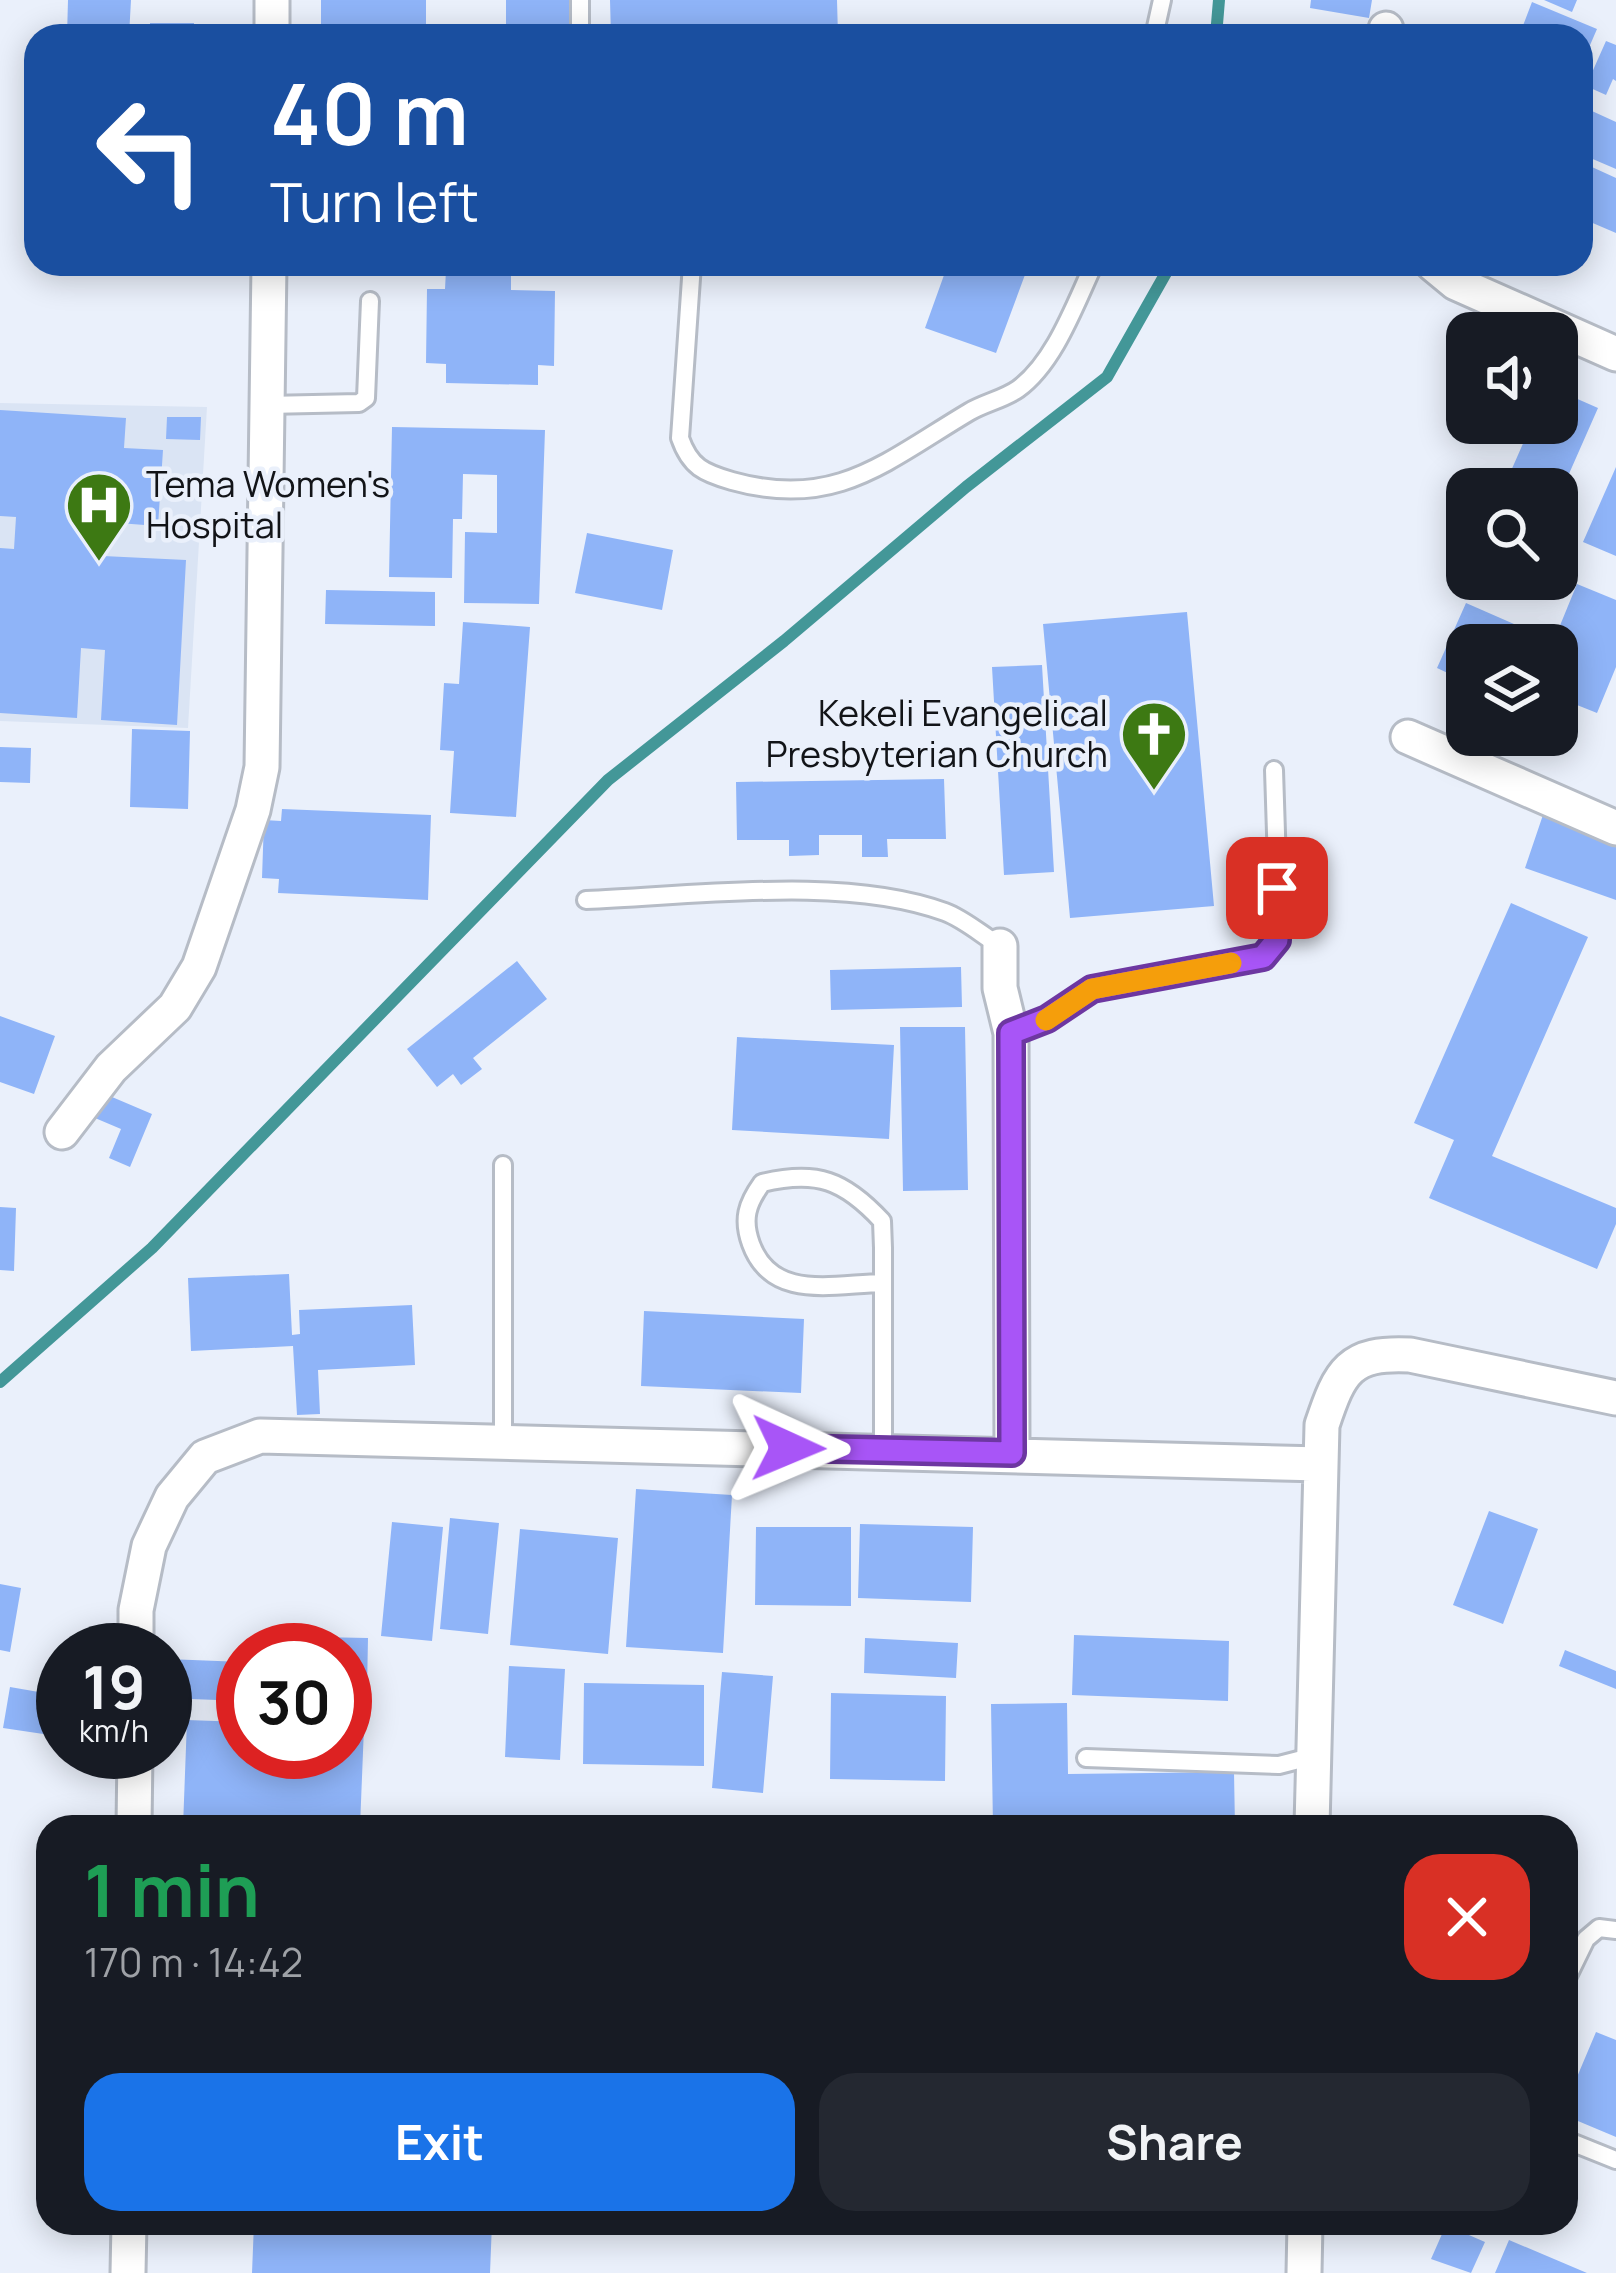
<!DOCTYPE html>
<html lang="en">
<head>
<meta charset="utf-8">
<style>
	:root { --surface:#171b24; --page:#242831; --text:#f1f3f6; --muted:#9ea1a6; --accent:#1a73e8 }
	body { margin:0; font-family:Manrope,sans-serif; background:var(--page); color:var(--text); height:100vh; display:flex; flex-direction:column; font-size:45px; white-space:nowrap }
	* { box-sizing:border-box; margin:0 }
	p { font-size:39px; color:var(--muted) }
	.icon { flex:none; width:66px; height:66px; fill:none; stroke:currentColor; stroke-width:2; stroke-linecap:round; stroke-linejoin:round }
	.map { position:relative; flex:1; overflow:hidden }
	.details { position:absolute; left:36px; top:1815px; width:1542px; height:420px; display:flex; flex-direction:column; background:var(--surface); border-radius:36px; box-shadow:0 6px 30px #0003 }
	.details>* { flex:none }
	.banner { position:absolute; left:24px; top:24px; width:1569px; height:252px; border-radius:36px; box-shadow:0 6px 30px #0003; background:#1a4fa0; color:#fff; overflow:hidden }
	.buttons { position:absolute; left:1446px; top:312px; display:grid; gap:24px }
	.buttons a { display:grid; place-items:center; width:132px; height:132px; border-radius:24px; background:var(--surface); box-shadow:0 6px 30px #0003; font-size:60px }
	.speed { position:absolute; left:36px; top:1623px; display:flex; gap:24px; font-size:60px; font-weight:700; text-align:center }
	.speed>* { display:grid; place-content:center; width:156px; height:156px; border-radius:50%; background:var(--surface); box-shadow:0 6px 30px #0003; line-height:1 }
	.speed small { font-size:30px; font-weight:400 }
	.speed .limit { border:18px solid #d22; background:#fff; color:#111 }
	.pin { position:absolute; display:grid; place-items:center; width:102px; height:102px; color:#fff; margin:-51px; border-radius:24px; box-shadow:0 6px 18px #0006 }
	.me { position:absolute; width:132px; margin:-66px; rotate:91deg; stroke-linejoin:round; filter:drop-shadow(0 0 9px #0008) }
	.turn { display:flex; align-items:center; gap:42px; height:252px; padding:0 48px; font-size:54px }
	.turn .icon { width:156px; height:156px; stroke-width:2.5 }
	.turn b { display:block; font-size:84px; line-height:102px }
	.round { display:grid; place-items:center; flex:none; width:126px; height:126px; border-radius:36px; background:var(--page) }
	.overview { display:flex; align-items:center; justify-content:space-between; height:204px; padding:0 48px }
	h1 { font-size:72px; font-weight:700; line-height:90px; color:#1e9e55 }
	.primary-button { display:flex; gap:24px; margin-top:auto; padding:24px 48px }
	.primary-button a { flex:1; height:138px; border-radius:36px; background:var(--accent); color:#fff; font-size:48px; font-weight:700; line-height:138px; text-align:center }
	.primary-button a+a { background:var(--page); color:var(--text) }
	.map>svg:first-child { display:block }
	.built { fill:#dae4f4 }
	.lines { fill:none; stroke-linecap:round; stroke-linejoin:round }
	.stream { stroke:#439798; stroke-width:12 }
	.building { fill:#8fb4f8 }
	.lane-casing { stroke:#b6bcc6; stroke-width:22 }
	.street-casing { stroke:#b6bcc6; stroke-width:39 }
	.lane { stroke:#fff; stroke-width:16 }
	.street { stroke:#fff; stroke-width:33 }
	.route-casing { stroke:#6d37a1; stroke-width:30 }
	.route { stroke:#a855f7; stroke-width:21 }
	.slow { stroke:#f59e0b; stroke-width:21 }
	.labels { text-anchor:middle; stroke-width:9; stroke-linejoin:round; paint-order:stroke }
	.poi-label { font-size:36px; fill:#121418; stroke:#eaf0fb; text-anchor:start }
</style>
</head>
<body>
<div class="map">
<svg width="1616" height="2273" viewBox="0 0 1616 2273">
	<rect width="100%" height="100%" fill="#eaf0fb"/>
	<path class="built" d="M 0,403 L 207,407 L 188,728 L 0,721 Z"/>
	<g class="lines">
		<path class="stream" d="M 1216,36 L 1219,0
			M 0,1382 L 152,1248 L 608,780 L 784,641 L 966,487 L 1107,377 L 1171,264"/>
	</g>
	<path class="building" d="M 68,0 L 131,0 L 129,36 L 67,36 Z
		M 321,0 L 426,0 L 426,36 L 321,36 Z
		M 506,0 L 573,0 L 573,36 L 506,36 Z
		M 610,0 L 837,0 L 838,36 L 611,36 Z
		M 1311,0 L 1372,0 L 1369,18 L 1310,8 Z
		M 1544,0 L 1577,0 L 1572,12 Z
		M 1532,2 L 1597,29 L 1581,66 L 1581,36 L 1519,36 Z
		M 150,23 L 194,23 L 194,36 L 150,36 Z
		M 1606,41 L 1616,45 L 1616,81 L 1613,79 L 1606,95 L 1586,86 Z
		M 1581,106 L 1616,122 L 1616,169 L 1581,154 Z
		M 1581,162 L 1616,178 L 1616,233 L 1581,218 Z
		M 948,264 L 1029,264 L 996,353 L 925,328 Z
		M 446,270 L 511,271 L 511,290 L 555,291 L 554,366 L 538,365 L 538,385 L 446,383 L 446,364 L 426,363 L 427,289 L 445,289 Z
		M 1466,354 L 1467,354 L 1467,406 L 1453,402 Z
		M 1557,390 L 1598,408 L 1557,501 L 1557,489 L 1503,489 L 1532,423 L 1557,423 Z
		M 0,410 L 126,418 L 124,448 L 163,450 L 158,526 L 105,522 L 103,556 L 186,560 L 177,725 L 101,720 L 105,650 L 81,648 L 77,718 L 0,713 L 0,548 L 14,549 L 16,517 L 0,516 Z
		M 167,417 L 201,417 L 200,440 L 166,439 Z
		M 392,427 L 545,430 L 539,604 L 464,603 L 465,532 L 497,533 L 497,475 L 463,474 L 462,519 L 453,519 L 452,578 L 389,577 Z
		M 1616,467 L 1616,556 L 1583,542 Z
		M 587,533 L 673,550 L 662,610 L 575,593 Z
		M 1577,584 L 1616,600 L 1616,667 L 1597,713 L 1557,697 L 1557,645 L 1552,645 Z
		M 326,590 L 435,592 L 435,626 L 325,624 Z
		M 1466,603 L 1539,635 L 1535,645 L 1467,645 L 1467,682 L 1437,668 Z
		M 1187,612 L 1214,906 L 1070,918 L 1043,624 Z
		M 463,622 L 530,627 L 516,817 L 450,813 L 454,751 L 440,750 L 444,683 L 459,684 Z
		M 1042,665 L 1054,872 L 1004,875 L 992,667 Z
		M 132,729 L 190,731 L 188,809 L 130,807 Z
		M 0,747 L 31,748 L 30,783 L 0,782 Z
		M 944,779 L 946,839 L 887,839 L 888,857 L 862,857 L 862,835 L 819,835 L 819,855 L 789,856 L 789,840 L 737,840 L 736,782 Z
		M 282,809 L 431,815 L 428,900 L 278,893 L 279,879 L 262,878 L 264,820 L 281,821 Z
		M 1545,809 L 1616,833 L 1616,900 L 1525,868 Z
		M 1511,903 L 1588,937 L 1492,1156 L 1616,1208 L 1616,1224 L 1597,1269 L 1429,1198 L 1454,1140 L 1414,1123 Z
		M 517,961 L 547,999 L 473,1058 L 482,1069 L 461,1085 L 453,1074 L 437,1087 L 407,1049 Z
		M 961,967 L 962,1007 L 831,1010 L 830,970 Z
		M 0,1016 L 55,1036 L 34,1094 L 0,1082 Z
		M 900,1027 L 965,1027 L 968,1190 L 903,1191 Z
		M 737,1037 L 894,1045 L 889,1139 L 732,1130 Z
		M 105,1094 L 152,1114 L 130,1167 L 109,1158 L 121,1129 L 95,1118 Z
		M 0,1207 L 16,1208 L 14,1271 L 0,1270 Z
		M 289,1274 L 292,1335 L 300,1334 L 299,1310 L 412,1305 L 415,1365 L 318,1370 L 320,1414 L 297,1415 L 293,1346 L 191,1351 L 188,1278 Z
		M 644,1311 L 804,1319 L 801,1393 L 641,1386 Z
		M 636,1489 L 732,1495 L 723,1653 L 626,1647 Z
		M 1489,1511 L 1538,1529 L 1503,1624 L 1453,1605 Z
		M 450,1518 L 499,1523 L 488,1634 L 440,1629 Z
		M 392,1522 L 443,1527 L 432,1641 L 381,1636 Z
		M 860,1524 L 973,1527 L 971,1602 L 858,1598 Z
		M 756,1527 L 851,1527 L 851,1606 L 755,1605 Z
		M 520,1529 L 618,1538 L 608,1654 L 510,1645 Z
		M 0,1584 L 21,1588 L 10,1652 L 0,1650 Z
		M 1074,1635 L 1229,1641 L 1228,1701 L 1072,1695 Z
		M 266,1636 L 368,1638 L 367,1690 L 345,1690 L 345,1650 L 266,1650 Z
		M 865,1638 L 958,1643 L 956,1678 L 864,1673 Z
		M 1565,1650 L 1616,1671 L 1616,1689 L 1559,1666 Z
		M 167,1659 L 243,1662 L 243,1701 L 165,1698 Z
		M 509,1666 L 565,1669 L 560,1760 L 505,1757 Z
		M 722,1672 L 773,1676 L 763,1793 L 712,1788 Z
		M 584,1683 L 704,1685 L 704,1766 L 583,1764 Z
		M 10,1687 L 56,1695 L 50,1735 L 3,1728 Z
		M 831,1693 L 946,1696 L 945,1781 L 830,1779 Z
		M 1067,1703 L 1068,1774 L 1234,1772 L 1235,1827 L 993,1827 L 991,1704 Z
		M 187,1720 L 243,1722 L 243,1752 L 345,1752 L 345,1726 L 364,1727 L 360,1827 L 183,1827 Z
		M 1596,2032 L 1616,2040 L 1616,2137 L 1566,2116 L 1566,2103 Z
		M 254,2223 L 454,2230 L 455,2223 L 492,2223 L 490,2273 L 252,2273 Z
		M 1446,2225 L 1485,2242 L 1471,2273 L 1431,2259 Z
		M 1509,2240 L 1587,2273 L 1495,2273 Z"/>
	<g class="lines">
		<g class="lane-casing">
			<path id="lane" d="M 580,0 L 580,36
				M 1154,36 L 1162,0
				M 692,264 L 680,438 C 690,467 704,473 732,481 C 835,510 885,462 969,412 C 984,403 1004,399 1018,389 C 1055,362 1075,304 1094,264
				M 267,405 L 359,403 L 366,398 L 370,301
				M 586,900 C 693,896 845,875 945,912 C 964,919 982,935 1000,946
				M 1011,1033 L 1047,1019 L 1092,989 L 1263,957 L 1277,941 L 1279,928 L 1274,770
				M 503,1165 L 503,1441
				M 882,1283 C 832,1284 772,1301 751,1244 C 742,1219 747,1204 762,1183 C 817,1170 844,1180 882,1221 L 883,1248 L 883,1450
				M 1086,1758 L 1279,1765 L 1314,1756
				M 1566,1980 L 1586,1939 L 1599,1928 L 1616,1930
				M 1566,2140 L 1616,2160"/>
		</g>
		<g class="street-casing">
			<path id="street" d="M 1386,29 L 1387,36
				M 272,36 L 272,0
				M 1433,264 L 1456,283 L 1616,354
				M 1408,737 L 1616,828
				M 1000,946 L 1000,988 L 1011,1033 L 1012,1453
				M 62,1132 L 111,1068 L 175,1007 L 199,967 L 253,810 L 262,767 L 269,264
				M 136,1650 L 136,1610 L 149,1546 L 172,1497 L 205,1457 L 260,1436 L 1321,1464
				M 134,1827 L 135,1752
				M 1312,1827 L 1322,1425 C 1340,1371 1349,1352 1410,1355 L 1616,1398
				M 128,2273 L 129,2223
				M 1304,2273 L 1305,2223"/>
		</g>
		<use href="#lane" class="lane"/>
		<use href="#street" class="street"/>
	</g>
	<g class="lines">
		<g class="route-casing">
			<path id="route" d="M 788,1448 L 1012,1453 L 1011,1033 L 1047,1019 L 1092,989 L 1263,957 L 1277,940 L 1277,888"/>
		</g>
		<use href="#route" class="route"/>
		<path class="slow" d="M 1046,1020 L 1092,989 L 1231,963"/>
	</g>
	<defs>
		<g id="hospital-pin" transform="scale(3.45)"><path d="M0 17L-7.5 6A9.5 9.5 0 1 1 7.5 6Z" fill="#3d7913" stroke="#eaf0fb"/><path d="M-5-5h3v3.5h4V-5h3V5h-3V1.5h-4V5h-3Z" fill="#fff"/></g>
		<g id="church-pin" transform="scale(3.45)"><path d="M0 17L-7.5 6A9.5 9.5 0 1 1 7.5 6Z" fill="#3d7913" stroke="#eaf0fb"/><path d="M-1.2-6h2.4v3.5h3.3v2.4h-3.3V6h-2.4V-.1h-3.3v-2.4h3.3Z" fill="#fff"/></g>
	</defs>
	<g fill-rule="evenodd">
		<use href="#hospital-pin" x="99" y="505"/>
		<use href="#church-pin" x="1154" y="734"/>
	</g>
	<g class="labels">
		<g class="poi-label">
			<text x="146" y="497">Tema Women's<tspan x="146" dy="41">Hospital</tspan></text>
			<text x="1108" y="726" text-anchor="end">Kekeli Evangelical<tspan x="1108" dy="41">Presbyterian Church</tspan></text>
		</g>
	</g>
</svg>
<div class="buttons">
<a><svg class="icon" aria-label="sound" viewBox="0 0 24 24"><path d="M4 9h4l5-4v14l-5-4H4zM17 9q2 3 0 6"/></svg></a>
<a><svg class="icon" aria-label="search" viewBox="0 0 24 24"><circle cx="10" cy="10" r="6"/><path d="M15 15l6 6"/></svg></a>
<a><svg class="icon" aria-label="layers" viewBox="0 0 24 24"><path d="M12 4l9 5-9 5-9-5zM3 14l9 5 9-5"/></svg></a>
</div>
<div class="speed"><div>19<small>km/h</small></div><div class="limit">30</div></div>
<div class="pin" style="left:1277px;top:888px;background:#d93025"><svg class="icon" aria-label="arrive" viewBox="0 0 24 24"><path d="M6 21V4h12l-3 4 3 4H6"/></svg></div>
<svg class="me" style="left:788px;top:1448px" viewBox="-20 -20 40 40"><path d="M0-17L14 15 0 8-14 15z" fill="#a855f7" stroke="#fff" stroke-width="4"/></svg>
<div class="banner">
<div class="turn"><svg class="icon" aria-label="left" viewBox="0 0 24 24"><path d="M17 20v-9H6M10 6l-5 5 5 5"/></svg><div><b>40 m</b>Turn left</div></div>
</div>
<section class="details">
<div class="overview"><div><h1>1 min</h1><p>170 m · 14:42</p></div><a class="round" style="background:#d93025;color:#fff"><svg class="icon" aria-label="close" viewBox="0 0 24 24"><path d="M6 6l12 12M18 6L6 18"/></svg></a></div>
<div class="primary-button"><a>Exit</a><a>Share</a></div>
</section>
</div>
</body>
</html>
